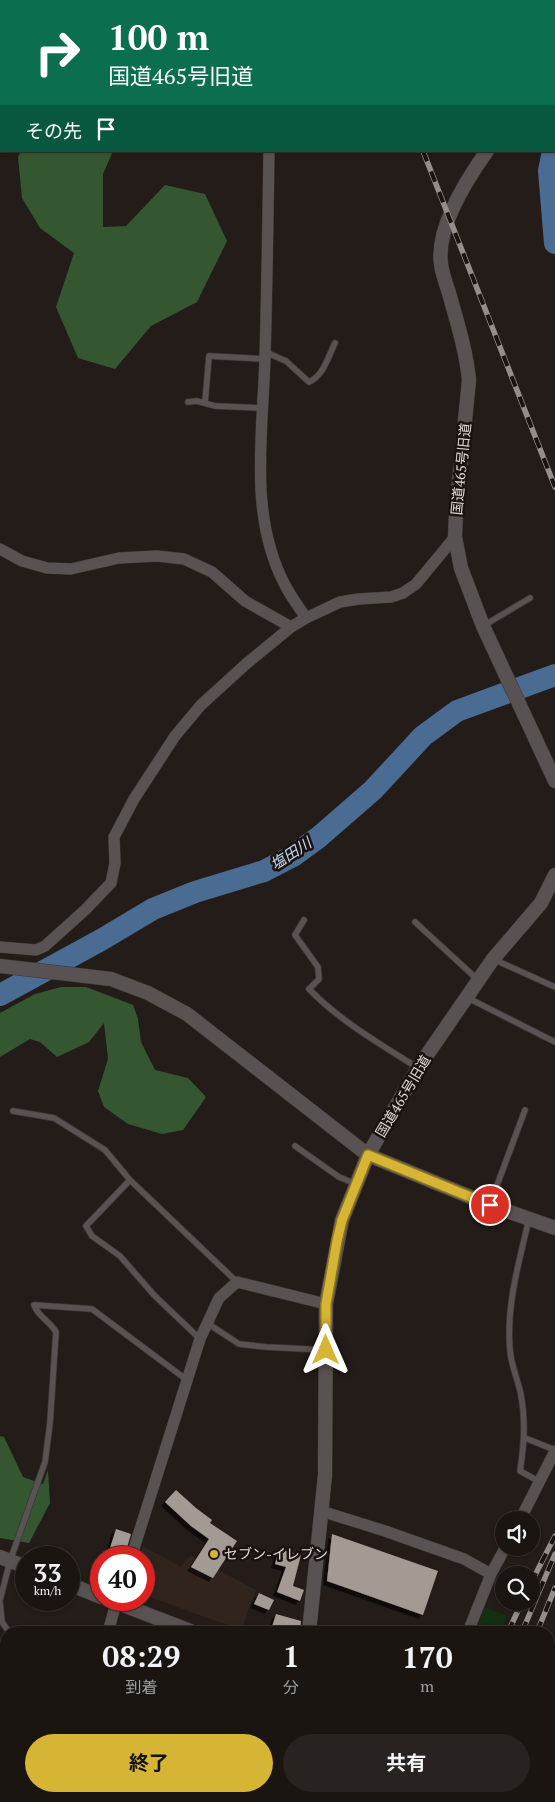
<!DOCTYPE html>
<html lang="ja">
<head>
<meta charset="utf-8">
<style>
	:root { --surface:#1b1512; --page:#282220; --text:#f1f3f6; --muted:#a09f9f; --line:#393432; --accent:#d6b534 }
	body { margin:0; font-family:"PT Serif","Noto Sans JP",serif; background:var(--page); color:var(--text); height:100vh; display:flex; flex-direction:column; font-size:19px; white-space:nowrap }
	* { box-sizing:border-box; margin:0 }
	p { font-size:16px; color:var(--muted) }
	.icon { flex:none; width:28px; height:28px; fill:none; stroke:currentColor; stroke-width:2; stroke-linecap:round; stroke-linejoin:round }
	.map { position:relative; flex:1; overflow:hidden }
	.panel { position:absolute; left:0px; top:1626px; width:555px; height:176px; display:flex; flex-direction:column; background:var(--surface); border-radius:20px 20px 0 0; box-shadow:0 1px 4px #0004,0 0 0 1px var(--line) }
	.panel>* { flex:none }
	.banner { position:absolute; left:0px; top:0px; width:555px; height:152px; box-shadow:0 1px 4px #0004,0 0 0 1px var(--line); background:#0b6e4f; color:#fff; overflow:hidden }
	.controls { position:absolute; left:495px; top:1511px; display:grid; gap:10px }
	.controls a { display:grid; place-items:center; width:45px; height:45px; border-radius:50%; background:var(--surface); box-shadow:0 1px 4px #0004,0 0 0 1px var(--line); font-size:25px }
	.speed { position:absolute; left:15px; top:1546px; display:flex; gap:10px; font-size:25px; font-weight:700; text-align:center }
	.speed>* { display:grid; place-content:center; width:65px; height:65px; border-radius:50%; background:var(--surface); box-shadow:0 1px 4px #0004,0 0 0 1px var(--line); line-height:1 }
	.speed small { font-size:12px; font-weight:400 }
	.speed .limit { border:8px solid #d22; background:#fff; color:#111 }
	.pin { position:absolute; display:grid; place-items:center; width:42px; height:42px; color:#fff; margin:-21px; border:2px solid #fff; border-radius:50%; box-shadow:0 1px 5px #0007 }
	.me { position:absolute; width:55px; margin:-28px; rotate:0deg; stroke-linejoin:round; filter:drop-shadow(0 0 4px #0008) }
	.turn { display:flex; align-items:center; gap:18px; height:105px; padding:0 25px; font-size:22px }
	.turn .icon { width:65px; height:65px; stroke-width:2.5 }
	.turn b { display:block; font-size:35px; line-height:42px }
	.then { display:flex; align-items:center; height:48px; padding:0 25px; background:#0003; gap:10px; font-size:19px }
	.eta { display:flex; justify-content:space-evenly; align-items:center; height:85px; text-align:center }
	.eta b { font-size:30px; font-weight:700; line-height:35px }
	.button { display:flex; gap:10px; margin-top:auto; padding:10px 25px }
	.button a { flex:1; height:58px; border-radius:30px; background:var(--accent); color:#111; font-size:20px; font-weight:700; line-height:58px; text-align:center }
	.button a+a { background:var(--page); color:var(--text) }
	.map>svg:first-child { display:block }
	.built { fill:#31241d }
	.green { fill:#143012 }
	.forest { fill:#345731 }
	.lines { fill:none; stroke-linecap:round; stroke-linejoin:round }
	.river { stroke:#4a6b92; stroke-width:22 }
	.building { fill:#a39a93; filter:url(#shadow) }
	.service-casing { stroke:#3e3733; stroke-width:7 }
	.minor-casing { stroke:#3e3733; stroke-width:12 }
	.tertiary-casing { stroke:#3e3733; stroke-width:15 }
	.secondary-casing { stroke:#3e3733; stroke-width:15 }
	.path { stroke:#645d59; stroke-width:2.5; stroke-dasharray:2.5 2.5; stroke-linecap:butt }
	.service { stroke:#585352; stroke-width:5.5 }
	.minor { stroke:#585352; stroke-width:11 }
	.tertiary { stroke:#585352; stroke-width:14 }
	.secondary { stroke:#787070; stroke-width:14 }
	.rail-casing { stroke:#948e8a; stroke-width:5.5 }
	.rail { stroke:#1b130f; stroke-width:4; stroke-dasharray:11; stroke-linecap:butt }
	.route-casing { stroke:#8b7622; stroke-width:12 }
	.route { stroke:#d6b534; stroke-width:9 }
	.poi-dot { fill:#d6b534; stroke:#1b130f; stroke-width:2 }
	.labels { text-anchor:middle; stroke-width:5; stroke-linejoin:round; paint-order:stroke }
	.street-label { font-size:14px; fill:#e1dcd9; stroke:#1b130f }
	.poi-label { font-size:14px; fill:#e1dcd9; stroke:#1b130f; text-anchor:start }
	.water-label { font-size:15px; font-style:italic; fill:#c8ddf6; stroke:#1b130f }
</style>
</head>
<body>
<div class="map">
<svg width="555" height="1802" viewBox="0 0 555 1802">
	<defs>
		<filter id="shadow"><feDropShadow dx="-4" dy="4" stdDeviation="0" flood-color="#0009"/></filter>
	</defs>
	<rect width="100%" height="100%" fill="#241c18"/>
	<path class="built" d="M 143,1546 L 181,1567 L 191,1555 L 256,1590 L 241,1630 L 144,1595 L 144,1558 L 139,1558 Z"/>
	<path class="green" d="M 485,1607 L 507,1616 L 500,1632 L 475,1632 Z"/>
	<path class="forest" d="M 0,0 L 231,0 L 1,1 L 0,93 Z
		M 21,151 L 113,151 L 103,174 L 103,227 L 126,226 L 165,185 L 205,194 L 227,241 L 197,302 L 151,326 L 115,369 L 78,358 L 56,307 L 74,253 L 40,228 L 22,198 L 18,157 Z
		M 61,987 L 86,987 L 133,1005 L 138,1019 L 141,1042 L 155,1070 L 188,1078 L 206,1097 L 183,1130 L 162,1134 L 128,1124 L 104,1107 L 98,1091 L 108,1059 L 104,1023 L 89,1042 L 57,1057 L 40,1042 L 30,1039 L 0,1057 L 0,1013 L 35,994 Z
		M 0,1436 L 4,1437 L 23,1477 L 43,1484 L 48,1470 L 50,1503 L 29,1543 L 0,1538 Z"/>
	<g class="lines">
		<path class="river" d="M 553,151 L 549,171 L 555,243
			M 0,995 L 101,940 L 153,909 L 195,892 L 264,871 L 293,856 L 319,837 L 373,790 L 423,736 L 457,711 L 555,675"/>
	</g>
	<path class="building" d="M 176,1490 L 196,1508 L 212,1520 L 210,1523 L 237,1541 L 213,1578 L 191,1567 L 209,1539 L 191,1526 L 165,1502 Z
		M 116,1529 L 131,1534 L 124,1558 L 107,1558 Z
		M 332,1534 L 438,1571 L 423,1615 L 327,1581 Z
		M 279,1549 L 301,1555 L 293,1586 L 304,1590 L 300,1601 L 277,1592 L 286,1567 L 275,1564 Z
		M 259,1593 L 274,1600 L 269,1610 L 254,1604 Z
		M 276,1614 L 301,1621 L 300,1632 L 291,1632 L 272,1627 Z"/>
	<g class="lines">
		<g class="service-casing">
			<path id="service" d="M 265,352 L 286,361 L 309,382 C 324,375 328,357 335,343
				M 188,402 L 197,401 L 215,406 L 261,408
				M 205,403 L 209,356 L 265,359
				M 483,626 L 530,598
				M 304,920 L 295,935 L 318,967 L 319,979 L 309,989 C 340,1021 380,1044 418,1068
				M 415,922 L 478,980
				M 493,959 L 555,987
				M 468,998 L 555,1042
				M 13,1111 L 54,1118 L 105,1150 L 130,1180 L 237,1282
				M 295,1146 L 339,1177 L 356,1184
				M 130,1180 L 86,1226 L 92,1236 L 120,1256 L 154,1295 L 200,1339
				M 490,1204 L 525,1110
				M 529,1219 C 519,1262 506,1306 510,1350 C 511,1365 518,1380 521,1395 C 526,1421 524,1445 520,1471 L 540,1482
				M 207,1323 L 239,1344 L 266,1347 L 326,1350
				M 525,1438 L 555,1450
				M 0,1600 L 10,1561 L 45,1462 L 50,1423 L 56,1332 C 49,1320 39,1318 34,1305 L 92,1309 L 187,1380
				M 0,1603 L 2,1622 L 9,1632
				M 281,1796 L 291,1802
				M 400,1802 L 401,1796"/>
		</g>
		<g class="minor-casing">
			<path id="minor" d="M 373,0 L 374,1
				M 445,0 L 448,1
				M 272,1 L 272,0
				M 269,151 C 268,220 267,288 265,357 C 263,433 248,515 285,585 C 291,597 299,607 306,618
				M 0,549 L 22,561 L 47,568 L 71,569 L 119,558 L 157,556 L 184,559 L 212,572 L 245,601 L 291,627
				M 0,947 L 36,950 L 45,946 L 85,910 L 111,883 L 115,863 L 114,837 L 134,799 L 175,736 L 201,705 L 246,664 L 291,627 L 306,618 L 340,602 L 359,599 L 391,597 L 403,593 L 416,584 L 455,537
				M 321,1511 L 385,1531 L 464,1559 L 491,1574
				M 520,1520 L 555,1451
				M 131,1558 L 200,1339 L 219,1298 L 237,1282 L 326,1304
				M 108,1632 L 117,1600
				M 468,1632 L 491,1574 L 505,1548
				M 15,1802 L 19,1796"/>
		</g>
		<g class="tertiary-casing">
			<path id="tertiary" d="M 544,1 L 544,0
				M 487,151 C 467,179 436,228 441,264 C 442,273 446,284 449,293 C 457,322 466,350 469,380 L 456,512 L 455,537 L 461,568 L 483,626 L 555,781
				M 0,966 L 111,979 L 148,993 L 187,1014 L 368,1155 L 490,1205 L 555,1228
				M 0,1557 L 26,1567
				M 69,1584 L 101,1597
				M 110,1600 L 193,1632
				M 309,1632 L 325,1475 L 326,1304 L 342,1220 L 368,1155 L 418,1068 L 493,959 L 541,903 L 555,875"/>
		</g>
		<g class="secondary-casing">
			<path id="secondary" d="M 254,1802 L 256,1796"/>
		</g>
		<path class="path" d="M 463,1802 L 465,1796"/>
		<use href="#service" class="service"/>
		<use href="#minor" class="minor"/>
		<use href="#tertiary" class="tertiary"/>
		<use href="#secondary" class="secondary"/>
		<g class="rail-casing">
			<path id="rail" d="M 364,0 L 365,1
				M 423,151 L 555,487
				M 531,1583 L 555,1536
				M 508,1632 L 522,1602
				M 522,1632 L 555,1554
				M 537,1632 L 555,1588
				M 549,1678 L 555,1662
				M 468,1802 L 470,1796
				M 476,1802 L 479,1796
				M 498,1802 L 501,1796"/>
		</g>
		<use href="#rail" class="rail"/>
	</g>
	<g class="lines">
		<g class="route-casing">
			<path id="route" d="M 326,1350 L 326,1304 L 337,1241 L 342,1220 L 368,1155 L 490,1205"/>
		</g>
		<use href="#route" class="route"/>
	</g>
	<circle class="poi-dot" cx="214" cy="1554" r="5"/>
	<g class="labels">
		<g class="street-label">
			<text transform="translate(461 469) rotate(-84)" y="5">国道465号旧道</text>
			<text transform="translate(403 1096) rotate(-59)" y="5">国道465号旧道</text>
		</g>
		<g class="poi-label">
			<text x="224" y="1559">セブン-イレブン</text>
		</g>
		<g class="water-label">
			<text transform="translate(291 854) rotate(-33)" y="5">塩田川</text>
		</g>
	</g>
</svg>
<div class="controls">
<a><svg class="icon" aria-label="sound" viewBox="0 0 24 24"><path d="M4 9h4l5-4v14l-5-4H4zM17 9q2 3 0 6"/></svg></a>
<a><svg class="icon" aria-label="search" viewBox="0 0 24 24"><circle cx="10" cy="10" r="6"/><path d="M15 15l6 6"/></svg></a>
</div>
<div class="speed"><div>33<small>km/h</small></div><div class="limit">40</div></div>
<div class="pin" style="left:490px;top:1205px;background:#d93025"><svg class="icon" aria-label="arrive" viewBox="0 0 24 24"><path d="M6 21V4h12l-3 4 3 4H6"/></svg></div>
<svg class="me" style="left:326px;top:1350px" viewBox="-20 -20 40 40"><path d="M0-17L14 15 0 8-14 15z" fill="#d6b534" stroke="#fff" stroke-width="4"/></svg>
<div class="banner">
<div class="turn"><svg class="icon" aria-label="right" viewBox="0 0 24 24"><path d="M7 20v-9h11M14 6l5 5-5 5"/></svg><div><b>100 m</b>国道465号旧道</div></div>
<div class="then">その先<svg class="icon" aria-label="arrive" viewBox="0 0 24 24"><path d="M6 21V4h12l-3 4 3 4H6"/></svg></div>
</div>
<section class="panel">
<div class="eta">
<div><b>08:29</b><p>到着</p></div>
<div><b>1</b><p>分</p></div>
<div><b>170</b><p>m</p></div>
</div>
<div class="button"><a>終了</a><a>共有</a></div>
</section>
</div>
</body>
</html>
